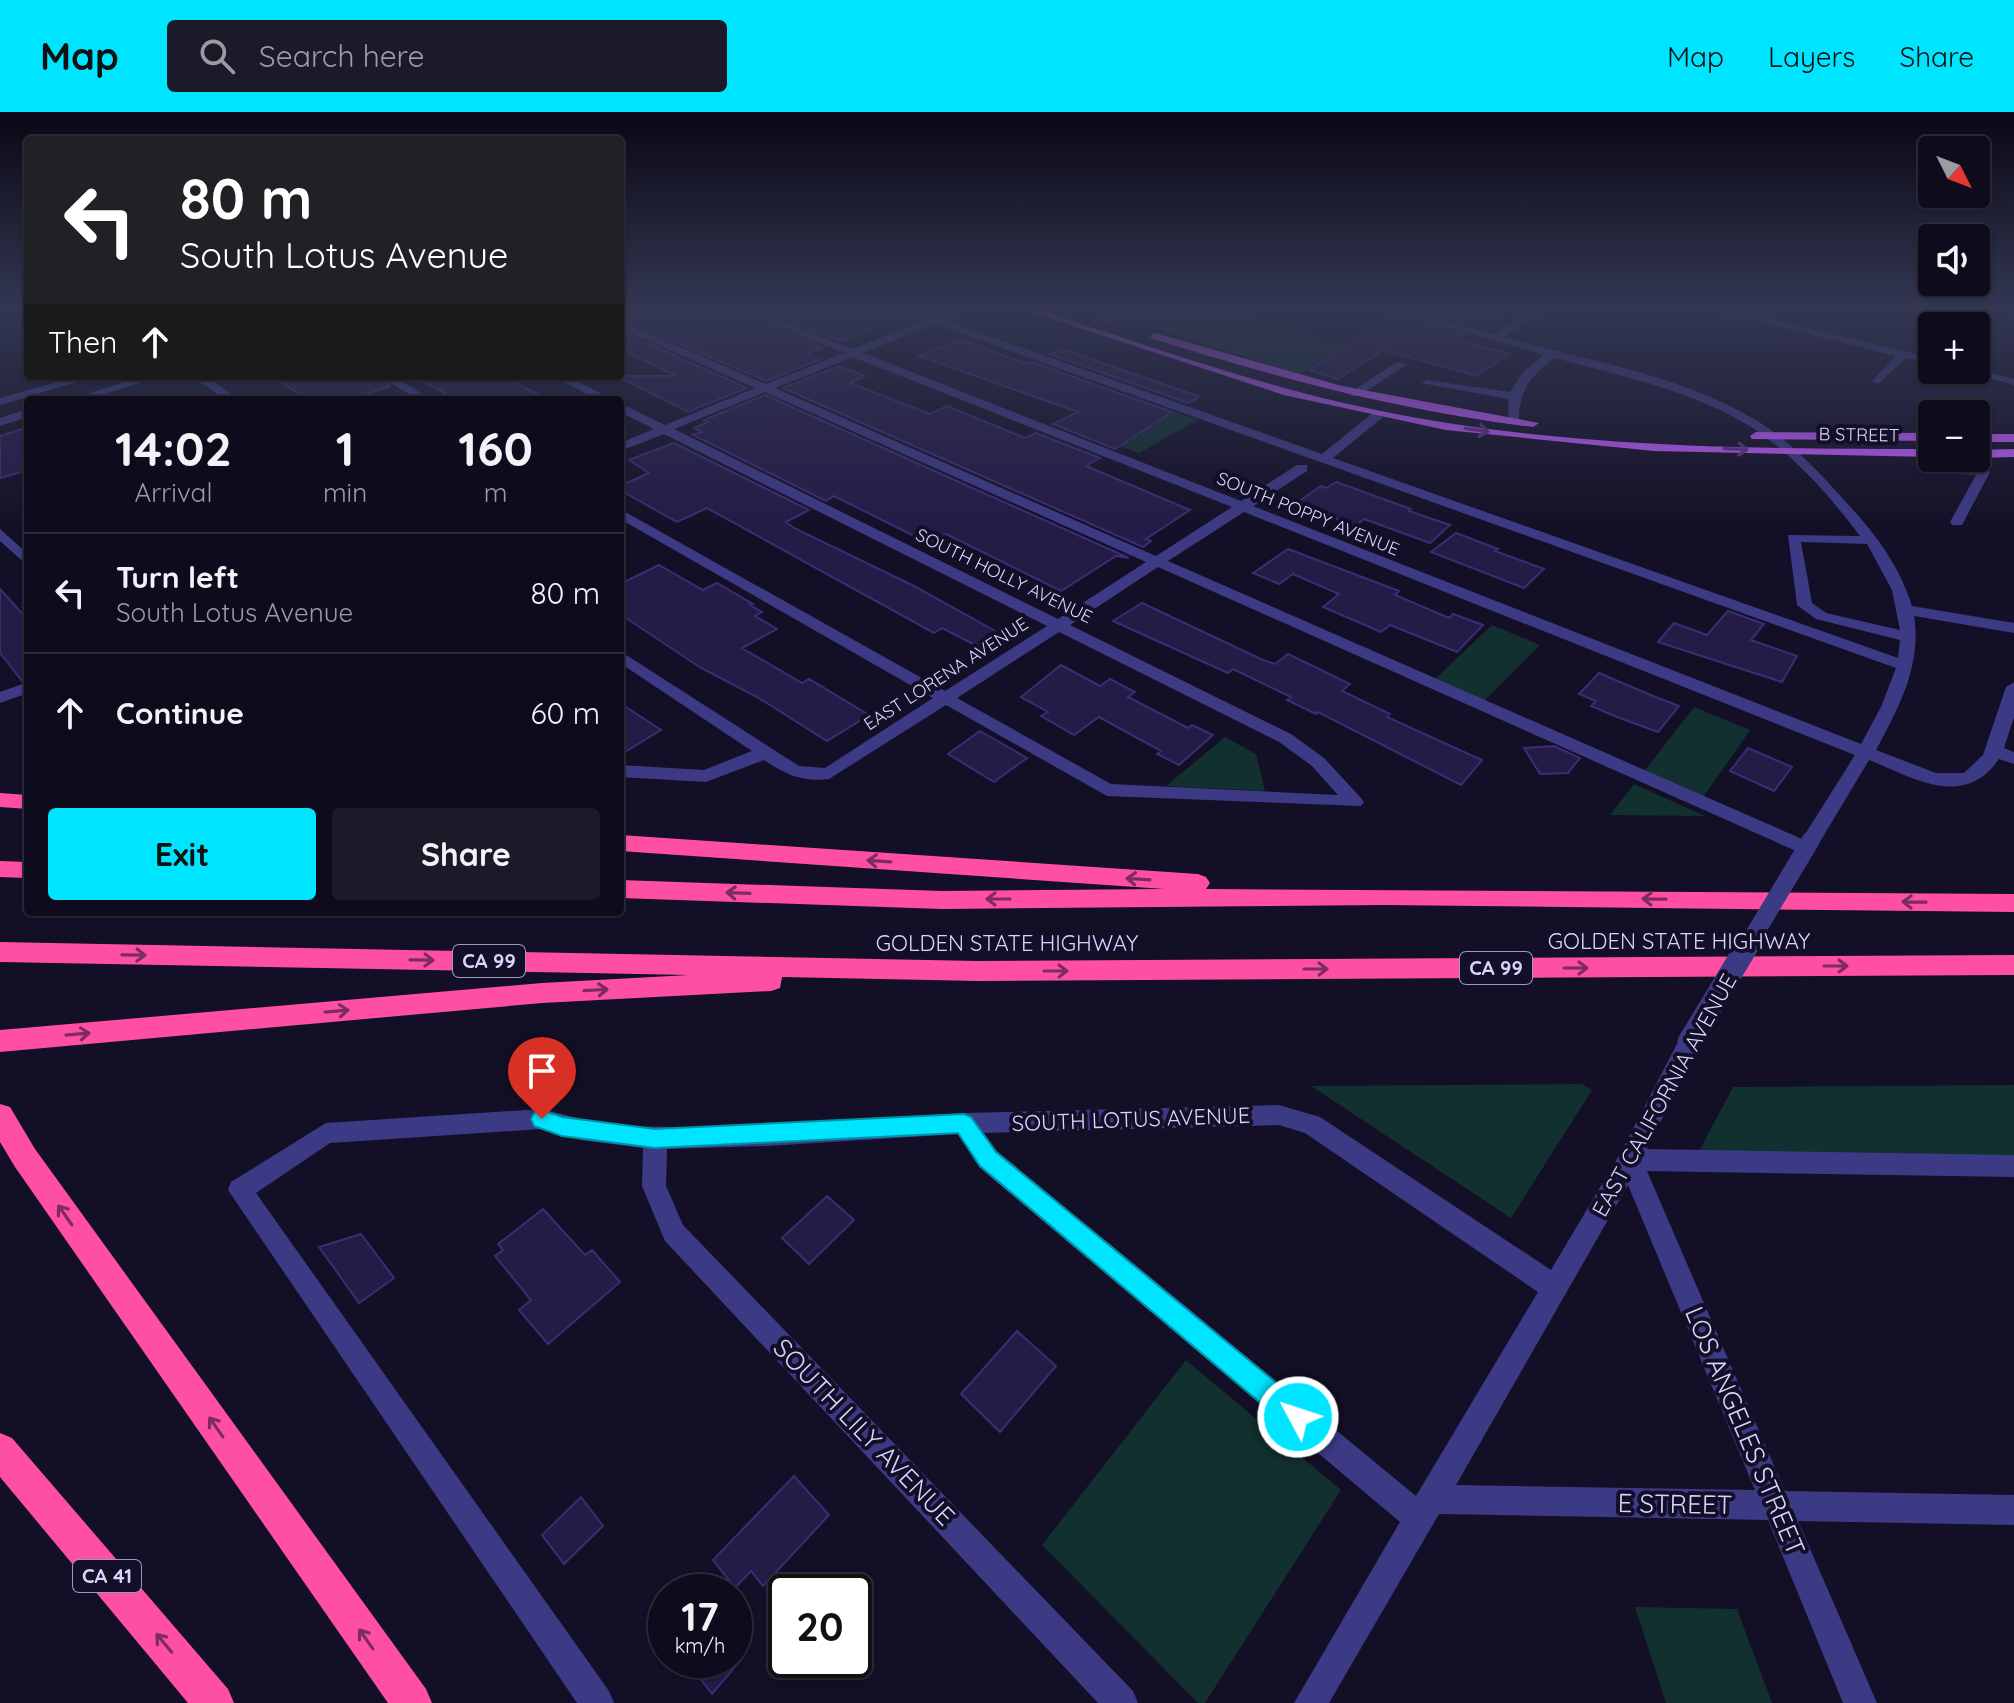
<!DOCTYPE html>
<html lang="en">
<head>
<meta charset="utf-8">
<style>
	:root { --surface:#0e0b1c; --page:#1c1929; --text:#f1f3f6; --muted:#9b9ba3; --line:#2e2b3b; --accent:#00e5ff }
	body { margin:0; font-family:Quicksand,sans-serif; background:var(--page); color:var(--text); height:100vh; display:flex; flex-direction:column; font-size:30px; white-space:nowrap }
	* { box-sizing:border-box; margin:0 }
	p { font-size:26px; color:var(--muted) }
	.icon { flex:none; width:44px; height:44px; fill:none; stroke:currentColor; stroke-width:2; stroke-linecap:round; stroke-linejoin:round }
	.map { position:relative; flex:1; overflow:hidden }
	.sheet { position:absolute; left:24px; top:284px; width:600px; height:520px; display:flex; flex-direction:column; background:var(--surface); border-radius:8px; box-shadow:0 2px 6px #0004,0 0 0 2px var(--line) }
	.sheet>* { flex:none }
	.top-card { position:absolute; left:24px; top:24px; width:600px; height:244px; border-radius:8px; box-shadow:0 2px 6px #0004,0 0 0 2px var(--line); background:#202124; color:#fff; overflow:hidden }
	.needle { width:52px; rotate:132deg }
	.fabs { position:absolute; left:1918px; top:24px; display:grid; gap:16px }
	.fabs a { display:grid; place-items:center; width:72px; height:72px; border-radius:8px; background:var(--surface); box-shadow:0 2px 6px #0004,0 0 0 2px var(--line); font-size:40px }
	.speed { position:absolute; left:648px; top:1462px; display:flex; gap:16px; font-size:40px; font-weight:700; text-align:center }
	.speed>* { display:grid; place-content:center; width:104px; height:104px; border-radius:50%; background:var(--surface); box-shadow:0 2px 6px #0004,0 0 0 2px var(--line); line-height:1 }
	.speed small { font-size:20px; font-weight:400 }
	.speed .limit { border:4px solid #111; border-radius:12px; background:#fff; color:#111 }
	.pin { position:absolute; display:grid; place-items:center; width:68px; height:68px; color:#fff; margin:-82px -34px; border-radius:50% 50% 50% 0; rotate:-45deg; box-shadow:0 0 8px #0007 }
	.pin .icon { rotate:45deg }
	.me { position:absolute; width:88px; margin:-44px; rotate:310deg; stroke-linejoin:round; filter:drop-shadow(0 0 6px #0008) }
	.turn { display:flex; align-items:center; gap:28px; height:168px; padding:0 24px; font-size:36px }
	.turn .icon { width:104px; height:104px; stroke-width:2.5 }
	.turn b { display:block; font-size:56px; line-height:68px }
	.then { display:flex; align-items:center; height:76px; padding:0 24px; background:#0003; gap:16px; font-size:30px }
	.eta { display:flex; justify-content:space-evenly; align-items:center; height:136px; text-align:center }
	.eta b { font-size:48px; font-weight:700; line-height:56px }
	.cta { display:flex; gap:16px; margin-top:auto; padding:16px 24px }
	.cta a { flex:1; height:92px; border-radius:8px; background:var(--accent); color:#111; font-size:32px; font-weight:700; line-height:92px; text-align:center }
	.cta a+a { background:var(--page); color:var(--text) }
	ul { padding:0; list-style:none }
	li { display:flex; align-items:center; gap:24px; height:120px; padding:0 24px; border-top:2px solid var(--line) }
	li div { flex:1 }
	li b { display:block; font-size:30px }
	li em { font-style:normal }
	header { display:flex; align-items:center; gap:48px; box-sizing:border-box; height:112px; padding:0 40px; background:var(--accent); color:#111 }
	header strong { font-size:38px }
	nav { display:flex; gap:44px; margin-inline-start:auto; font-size:28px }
	.search { width:560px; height:72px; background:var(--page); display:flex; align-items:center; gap:20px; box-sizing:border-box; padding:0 28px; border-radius:8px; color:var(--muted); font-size:30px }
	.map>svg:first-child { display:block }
	.green { fill:#12302f }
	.building { fill:#241b47; stroke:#3b2d73; stroke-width:2 }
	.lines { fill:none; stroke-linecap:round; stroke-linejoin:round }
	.minor { fill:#3d3a85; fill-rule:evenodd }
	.major { fill:#c25bff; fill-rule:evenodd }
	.highway { fill:#ff4fa3; fill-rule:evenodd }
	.minor-bridge-far1 { stroke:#3d3a85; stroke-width:18 }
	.minor-bridge { stroke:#3d3a85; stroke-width:23 }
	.oneway { stroke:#623188 }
	.oneway2 { stroke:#7d2c5e }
	.route { fill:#00e5ff; stroke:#0095a6; stroke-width:2 }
	.labels { text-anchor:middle; stroke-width:8; stroke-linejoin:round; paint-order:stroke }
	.far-street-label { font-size:18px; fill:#d9d4ff; stroke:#130f26 }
	.shield { fill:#130f26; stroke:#9e99be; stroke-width:2 }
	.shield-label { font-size:20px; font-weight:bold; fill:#d9d4ff }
	.street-label { font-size:22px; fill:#d9d4ff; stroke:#130f26 }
	.near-street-label { font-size:26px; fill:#d9d4ff; stroke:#130f26 }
</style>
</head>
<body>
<header>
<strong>Map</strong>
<div class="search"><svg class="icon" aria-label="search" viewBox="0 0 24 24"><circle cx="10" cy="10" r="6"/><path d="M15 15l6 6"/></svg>Search here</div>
<nav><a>Map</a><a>Layers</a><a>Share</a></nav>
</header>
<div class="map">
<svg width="2014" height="1591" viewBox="0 0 2014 1591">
	<rect width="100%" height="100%" fill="#130f26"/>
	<path class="green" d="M 1147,196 L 1221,196 L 1347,234 L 1299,262 L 1124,206 Z
		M 1174,299 L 1197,308 L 1139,341 L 1115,332 Z
		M 1492,513 L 1540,533 L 1483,590 L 1434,568 Z
		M 1694,595 L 1750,618 L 1702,687 L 1643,661 Z
		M 1225,625 L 1256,642 L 1265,679 L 1166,674 Z
		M 1634,672 L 1705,704 L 1610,703 Z
		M 1582,972 L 1592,978 L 1511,1106 L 1311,974 Z
		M 2014,973 L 2014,1048 L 1696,1045 L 1733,975 Z
		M 1186,1248 L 1341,1378 L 1205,1591 L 1198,1591 L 1042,1433 Z
		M 1635,1495 L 1737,1497 L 1772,1591 L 1666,1591 Z"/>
	<path class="building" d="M 635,196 L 732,196 L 823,236 L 807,242 L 821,247 L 766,269 L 620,206 L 620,201 Z
		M 755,196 L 893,196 L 905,203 L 841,229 Z
		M 1408,196 L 1510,196 L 1479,215 Z
		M 1396,203 L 1466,223 L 1459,228 L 1509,242 L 1476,264 L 1383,238 L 1338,267 L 1309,258 Z
		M 620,219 L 747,276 L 688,300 L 617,264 L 676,264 L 620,237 Z
		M 960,227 L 1026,252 L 1032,250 L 1172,300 L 1115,337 L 1053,312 L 1078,300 L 919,244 Z
		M 1062,237 L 1200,285 L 1188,291 L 1049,242 Z
		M 839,254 L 865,264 L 850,271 L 930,302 L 947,294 L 1025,326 L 1036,321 L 1100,346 L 1086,354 L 1190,398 L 1146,427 L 1151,429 L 1143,435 L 783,276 Z
		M 270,264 L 376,264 L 390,274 L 350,288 L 310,288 Z
		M 412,264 L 501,264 L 550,288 L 458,288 Z
		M 765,283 L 1129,446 L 1116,444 L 1061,479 L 946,422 L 930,432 L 834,384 L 826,389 L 693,323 L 702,320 L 694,316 L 708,310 L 704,308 Z
		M 28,315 L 28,358 L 0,366 L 0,324 Z
		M 674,331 L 809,398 L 786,410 L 794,416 L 914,474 L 997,520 L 977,534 L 942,516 L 934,521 L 707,396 L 677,410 L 620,378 L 620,374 L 649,361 L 629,348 Z
		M 1336,370 L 1411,397 L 1409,399 L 1450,413 L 1430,431 L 1364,407 L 1355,414 L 1295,392 L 1321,374 L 1326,376 Z
		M 1456,421 L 1498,437 L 1495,439 L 1544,457 L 1524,476 L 1431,440 Z
		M 1288,437 L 1399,479 L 1395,483 L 1449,506 L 1453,502 L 1483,513 L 1457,540 L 1390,513 L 1381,520 L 1323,495 L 1339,482 L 1293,462 L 1279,472 L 1253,461 Z
		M 659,453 L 703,478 L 717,471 L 753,492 L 750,493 L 762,500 L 755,504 L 777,517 L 742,536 L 802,571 L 809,567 L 869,603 L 827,629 L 757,585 L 701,556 L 620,502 L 620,472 Z
		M 0,477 L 28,508 L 28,567 L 22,569 L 0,541 Z
		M 1142,491 L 1263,548 L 1275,552 L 1288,542 L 1350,572 L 1342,579 L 1390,602 L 1387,605 L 1482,648 L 1461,673 L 1318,600 L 1316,602 L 1287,588 L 1291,585 L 1233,557 L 1228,561 L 1113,509 Z
		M 1728,499 L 1764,512 L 1751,528 L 1797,544 L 1782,570 L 1658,530 L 1674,511 L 1707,523 Z
		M 1061,553 L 1100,574 L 1110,567 L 1135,580 L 1128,585 L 1188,616 L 1192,613 L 1213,623 L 1179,653 L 1157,642 L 1161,639 L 1099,605 L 1074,623 L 1041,604 L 1048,600 L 1021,585 Z
		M 1599,561 L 1653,584 L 1679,594 L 1658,620 L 1617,605 L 1591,594 L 1596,589 L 1579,582 Z
		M 620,591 L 661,618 L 620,643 Z
		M 980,619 L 1015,639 L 1027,646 L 994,670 L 948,642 Z
		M 1554,634 L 1580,646 L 1568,661 L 1540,662 L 1524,636 Z
		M 1748,636 L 1792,655 L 1774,679 L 1730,659 Z
		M 827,1084 L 854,1108 L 809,1152 L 782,1126 Z
		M 543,1097 L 585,1143 L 592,1138 L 620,1170 L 548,1232 L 519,1198 L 531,1188 L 495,1144 L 503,1138 L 498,1132 Z
		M 361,1122 L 394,1166 L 359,1191 L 319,1135 Z
		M 1017,1219 L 1056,1254 L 1000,1320 L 961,1282 Z
		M 794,1364 L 829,1403 L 763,1474 L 751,1459 L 735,1476 L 713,1448 Z
		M 581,1385 L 603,1414 L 564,1452 L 542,1423 Z
		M 686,1548 L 741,1548 L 712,1582 Z"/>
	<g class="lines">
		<path class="minor" d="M 735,196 L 748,196 L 853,237 L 925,208 L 896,196 L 910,196 L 934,204 L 956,196 L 969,196 L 944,208 L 1322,342 L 1375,299 L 1383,299 L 1383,305 L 1333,346 L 1898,546 L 1900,528 L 1816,507 L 1797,493 L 1788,423 L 1860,424 C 1830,384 1793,342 1751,315 C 1692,278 1621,264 1555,246 C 1530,264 1519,278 1519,309 L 1509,312 L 1508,287 L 1421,271 L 1427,268 L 1510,280 L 1523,260 L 1544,243 L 1382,196 L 1397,196 L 1494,222 L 1535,196 L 1546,196 L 1504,225 C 1588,249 1683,263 1759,310 C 1791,330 1819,360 1844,388 C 1874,420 1899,452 1912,494 L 2014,511 L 2014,521 L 1914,504 C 1922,552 1899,596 1876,638 L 1936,661 L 1964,661 L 1983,643 L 2006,575 L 2014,570 L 2014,605 L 2004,636 L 2014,640 L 2014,652 L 1999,647 C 1964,698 1914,666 1869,648 L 1818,733 L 1813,734 L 1812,741 L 1805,743 L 1158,455 L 1070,513 L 1291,622 L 1324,646 L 1361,686 L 1364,690 L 1361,694 L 1107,684 L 946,593 L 829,667 C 802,670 786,663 764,648 L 706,670 L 620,665 L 620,653 L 704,658 L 752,639 L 620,551 L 620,539 L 799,654 L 825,656 L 933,586 L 620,407 L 620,397 L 945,579 L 1047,514 L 664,322 L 620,339 L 620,331 L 654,317 L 620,300 L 620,291 L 665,313 L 755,276 L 620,216 L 620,209 L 766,272 L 844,241 ZM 935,212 L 1896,556 L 1881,595 L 1861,632 L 1253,394 L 1307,359 L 1307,353 L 1297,353 L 1241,389 L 863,241 ZM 853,245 L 1232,395 L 1156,444 L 775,276 ZM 765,280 L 1146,450 L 1058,507 L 674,317 ZM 1244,400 L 1855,643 L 1802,727 L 1168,449 ZM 1801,430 L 1867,432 L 1892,478 L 1900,518 L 1826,501 L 1812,491 ZM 1059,520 L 1279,630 L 1312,654 L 1338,683 L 1111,672 L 957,586 Z
			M 1123,196 L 1136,196 L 1109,210 L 1100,208 Z
			M 1705,196 L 1721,196 L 1904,239 L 1932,246 L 1932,252 L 1906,246 L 1878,272 L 1872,269 L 1896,244 Z
			M 1397,250 L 1407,252 L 1359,284 L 1351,284 L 1351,280 Z
			M 1976,257 L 2014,267 L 2014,273 L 1961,258 Z
			M 79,264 L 97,264 L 0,293 L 0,286 Z
			M 143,264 L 161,264 L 86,288 L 68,288 Z
			M 191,264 L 205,264 L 240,288 L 226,288 Z
			M 379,264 L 393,264 L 433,288 L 419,288 Z
			M 553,264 L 568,264 L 613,288 L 598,288 Z
			M 28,297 L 28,305 L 0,314 L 0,306 Z
			M 1976,344 L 1990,360 L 1962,413 L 1952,413 L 1950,410 L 1976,363 L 1923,360 L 1917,356 L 1923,352 L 1973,355 L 1965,346 Z
			M 0,417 L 28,442 L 28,454 L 0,429 Z
			M 28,570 L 28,581 L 0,591 L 0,580 Z
			M 1689,921 L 1697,924 L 1700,930 L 1647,1037 L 2014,1043 L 2014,1065 L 1647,1059 L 1785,1379 L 2014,1383 L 2014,1413 L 1798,1409 L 1877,1591 L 1843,1591 L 1768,1408 L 1439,1402 L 1329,1591 L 1294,1591 L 1400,1410 L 979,1055 L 958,1022 L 768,1034 L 667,1037 L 666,1074 L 683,1113 L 1133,1579 L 1138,1591 L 1098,1591 L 665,1129 L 642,1074 L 643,1036 L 581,1028 L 542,1017 L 330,1031 L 256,1081 L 609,1579 L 614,1591 L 577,1591 L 228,1078 L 231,1070 L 326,1011 L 542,997 L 581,1007 L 625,1014 L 720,1016 L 964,1001 L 1279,993 L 1320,1005 L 1551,1158 L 1621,1040 L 1681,924 ZM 1279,1013 L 1305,1021 L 1538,1180 L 1416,1384 L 997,1039 L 984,1021 ZM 1628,1073 L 1755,1378 L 1456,1373 Z"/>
		<path class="major" d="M 1019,196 L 1033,196 C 1146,233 1259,274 1376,298 C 1558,336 1747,337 1932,337 L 1932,345 L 1654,339 L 1446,318 L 1284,283 Z
			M 1155,221 L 1342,274 L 1539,311 L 1533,315 C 1402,299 1277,266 1151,226 L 1151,222 Z
			M 1756,320 L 1932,321 L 1932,329 L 1752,327 L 1750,324 Z
			M 1976,322 L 2014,322 L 2014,330 L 1976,330 Z
			M 2014,337 L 2014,345 L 1976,346 L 1976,338 Z"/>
		<path class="highway" d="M 0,681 L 28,683 L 28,697 L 0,695 Z
			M 620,723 L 1198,762 L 1206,765 L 1210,771 L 1206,777 L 2014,782 L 2014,800 L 1384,793 L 942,797 L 620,786 L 620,768 L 942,779 L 1164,777 L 620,739 Z
			M 0,749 L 28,750 L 28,766 L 0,765 Z
			M 0,830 L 978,849 L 2014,843 L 2014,863 L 978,869 L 782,865 L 780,876 L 771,879 L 542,891 L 0,940 L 0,918 L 542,871 L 689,863 L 0,850 Z
			M 0,992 L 10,995 L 35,1037 L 426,1577 L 432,1591 L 388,1591 L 15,1055 L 0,1030 Z
			M 0,1321 L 12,1326 L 228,1577 L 234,1591 L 188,1591 L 0,1365 Z"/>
		<path class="minor-bridge-far1" d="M 1748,833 L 1811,728"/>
		<path class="minor-bridge" d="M 1689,930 L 1749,831"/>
	</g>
	<defs><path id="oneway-shaft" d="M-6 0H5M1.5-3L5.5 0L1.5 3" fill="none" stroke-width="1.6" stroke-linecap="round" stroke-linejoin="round" transform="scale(2)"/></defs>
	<g class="oneway">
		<use href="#oneway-shaft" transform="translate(1477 318) rotate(8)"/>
		<use href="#oneway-shaft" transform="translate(1736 337) rotate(2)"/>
	</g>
	<g class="oneway2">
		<use href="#oneway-shaft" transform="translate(879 749) rotate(-176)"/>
		<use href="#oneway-shaft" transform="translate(1138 767) rotate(-176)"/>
		<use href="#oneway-shaft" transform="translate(738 781) rotate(-178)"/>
		<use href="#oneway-shaft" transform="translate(998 787) rotate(180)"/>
		<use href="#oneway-shaft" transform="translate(1654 787) rotate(-179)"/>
		<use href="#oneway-shaft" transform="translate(1914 790) rotate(-179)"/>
		<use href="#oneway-shaft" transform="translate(134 843) rotate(1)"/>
		<use href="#oneway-shaft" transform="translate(422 848) rotate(1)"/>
		<use href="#oneway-shaft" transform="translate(1836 854)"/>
		<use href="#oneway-shaft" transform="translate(1576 856)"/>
		<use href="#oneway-shaft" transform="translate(1316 857)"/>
		<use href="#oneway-shaft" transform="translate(1056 859)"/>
		<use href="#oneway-shaft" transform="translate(596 878) rotate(-3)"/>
		<use href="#oneway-shaft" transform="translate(337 899) rotate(-5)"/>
		<use href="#oneway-shaft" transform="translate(78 922) rotate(-5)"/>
		<use href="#oneway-shaft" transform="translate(65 1103) rotate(-125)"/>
		<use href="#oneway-shaft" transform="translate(216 1315) rotate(-125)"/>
		<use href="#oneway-shaft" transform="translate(366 1527) rotate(-125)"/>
		<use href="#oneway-shaft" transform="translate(164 1531) rotate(-130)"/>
	</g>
	<linearGradient id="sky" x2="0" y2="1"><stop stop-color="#0a0815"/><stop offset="0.47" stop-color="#333752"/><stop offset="1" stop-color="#333752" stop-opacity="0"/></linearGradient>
	<rect width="2014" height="418" fill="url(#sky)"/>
	<path class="route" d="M 542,998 L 562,1005 L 655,1017 L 964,1002 L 971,1005 L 996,1040 L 1307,1296 L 1311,1305 L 1307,1315 L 1298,1318 L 1289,1315 L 980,1054 L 958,1021 L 655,1036 L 562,1024 L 534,1014 L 531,1007 L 534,1001 Z"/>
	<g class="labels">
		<g class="far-street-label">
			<text transform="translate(1859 323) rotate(1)" y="6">B STREET</text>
			<text transform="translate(1308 402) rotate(22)" y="6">SOUTH POPPY AVENUE</text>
			<text transform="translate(1004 464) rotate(26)" y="6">SOUTH HOLLY AVENUE</text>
			<text transform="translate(946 562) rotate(-33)" y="6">EAST LORENA AVENUE</text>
		</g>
		<g class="shield">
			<rect x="453" y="833" width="72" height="32" rx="6"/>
			<rect x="1460" y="840" width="72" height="32" rx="6"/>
			<rect x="73" y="1448" width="68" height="32" rx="6"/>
		</g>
		<g class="shield-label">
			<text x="489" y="856">CA 99</text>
			<text x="1496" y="863">CA 99</text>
			<text x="107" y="1471">CA 41</text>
		</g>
		<g class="street-label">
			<text x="1679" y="837">GOLDEN STATE HIGHWAY</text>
			<text x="1007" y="839">GOLDEN STATE HIGHWAY</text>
			<text transform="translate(1664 983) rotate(-61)" y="8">EAST CALIFORNIA AVENUE</text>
			<text transform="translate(1131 1007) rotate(-2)" y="8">SOUTH LOTUS AVENUE</text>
		</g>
		<g class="near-street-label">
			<text transform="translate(1745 1319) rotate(67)" y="9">LOS ANGELES STREET</text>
			<text transform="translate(864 1320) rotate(46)" y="9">SOUTH LILY AVENUE</text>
			<text transform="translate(1675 1392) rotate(1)" y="9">E STREET</text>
		</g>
	</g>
</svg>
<div class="fabs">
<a><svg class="needle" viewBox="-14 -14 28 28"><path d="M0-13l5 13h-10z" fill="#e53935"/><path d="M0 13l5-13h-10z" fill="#9b9ba3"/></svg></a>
<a><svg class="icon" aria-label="sound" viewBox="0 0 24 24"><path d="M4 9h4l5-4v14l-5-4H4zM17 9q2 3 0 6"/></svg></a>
<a>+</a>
<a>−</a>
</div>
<div class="speed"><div>17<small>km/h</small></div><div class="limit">20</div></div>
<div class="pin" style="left:542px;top:1007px;background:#d93025"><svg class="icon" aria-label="arrive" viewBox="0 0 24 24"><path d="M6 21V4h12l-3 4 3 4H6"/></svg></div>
<svg class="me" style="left:1298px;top:1305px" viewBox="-20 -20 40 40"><circle r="17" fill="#00e5ff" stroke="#fff" stroke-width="3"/><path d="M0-11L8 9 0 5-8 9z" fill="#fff"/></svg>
<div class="top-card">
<div class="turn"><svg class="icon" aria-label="left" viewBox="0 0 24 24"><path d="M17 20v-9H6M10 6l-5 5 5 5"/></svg><div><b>80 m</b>South Lotus Avenue</div></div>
<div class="then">Then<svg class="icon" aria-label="ahead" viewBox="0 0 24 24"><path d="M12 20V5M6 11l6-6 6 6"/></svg></div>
</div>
<section class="sheet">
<div class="eta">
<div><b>14:02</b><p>Arrival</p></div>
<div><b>1</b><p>min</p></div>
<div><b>160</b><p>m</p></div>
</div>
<ul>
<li><svg class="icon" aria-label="left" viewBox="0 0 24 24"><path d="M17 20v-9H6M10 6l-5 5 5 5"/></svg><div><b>Turn left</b><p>South Lotus Avenue</p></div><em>80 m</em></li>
<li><svg class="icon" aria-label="ahead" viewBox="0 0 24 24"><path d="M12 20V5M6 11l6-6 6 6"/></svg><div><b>Continue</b></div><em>60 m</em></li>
</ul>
<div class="cta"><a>Exit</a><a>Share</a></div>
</section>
</div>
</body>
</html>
